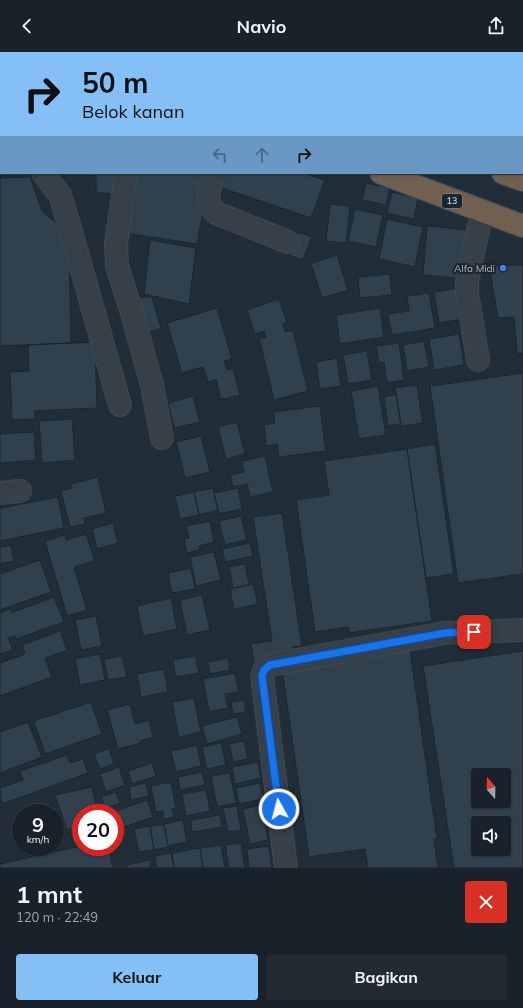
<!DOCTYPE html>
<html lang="id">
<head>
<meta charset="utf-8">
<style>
	:root { --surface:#19222a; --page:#222a32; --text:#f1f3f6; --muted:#9fa4a8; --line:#373f47; --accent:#84bff6 }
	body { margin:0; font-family:Mulish,sans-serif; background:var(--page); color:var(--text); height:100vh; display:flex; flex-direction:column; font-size:15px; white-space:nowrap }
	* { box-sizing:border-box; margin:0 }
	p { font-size:13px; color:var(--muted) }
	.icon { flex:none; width:22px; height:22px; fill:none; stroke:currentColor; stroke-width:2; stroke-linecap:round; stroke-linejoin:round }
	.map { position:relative; height:816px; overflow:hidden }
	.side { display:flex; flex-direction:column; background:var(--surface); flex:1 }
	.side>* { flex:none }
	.top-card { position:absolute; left:0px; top:0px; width:523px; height:122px; box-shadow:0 1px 3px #0004,0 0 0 1px var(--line); background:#84bff6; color:#111; overflow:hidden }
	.needle { width:26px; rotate:340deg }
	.fabs { position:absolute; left:471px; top:716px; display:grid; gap:8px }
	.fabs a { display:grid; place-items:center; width:40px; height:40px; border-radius:4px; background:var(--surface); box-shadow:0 1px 3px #0004,0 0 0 1px var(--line); font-size:20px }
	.speed { position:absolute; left:12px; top:752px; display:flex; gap:8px; font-size:20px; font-weight:700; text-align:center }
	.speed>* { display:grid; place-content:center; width:52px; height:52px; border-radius:50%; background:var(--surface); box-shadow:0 1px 3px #0004,0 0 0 1px var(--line); line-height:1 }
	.speed small { font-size:10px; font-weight:400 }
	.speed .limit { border:6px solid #d22; background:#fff; color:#111 }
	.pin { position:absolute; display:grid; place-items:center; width:34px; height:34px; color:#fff; margin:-17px; border-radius:8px; box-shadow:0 2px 6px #0006 }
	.me { position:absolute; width:44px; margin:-22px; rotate:353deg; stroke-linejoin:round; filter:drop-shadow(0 0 3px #0008) }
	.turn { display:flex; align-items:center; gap:14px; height:84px; padding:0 16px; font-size:18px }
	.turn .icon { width:52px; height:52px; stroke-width:2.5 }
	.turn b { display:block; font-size:28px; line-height:34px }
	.lanes { display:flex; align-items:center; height:38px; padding:0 16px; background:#0003; justify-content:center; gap:20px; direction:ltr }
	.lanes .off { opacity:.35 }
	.round { display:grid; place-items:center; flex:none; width:42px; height:42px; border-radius:4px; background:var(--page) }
	.summary { display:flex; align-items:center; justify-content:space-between; height:68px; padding:0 16px }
	h1 { font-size:24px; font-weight:700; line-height:30px }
	.action { display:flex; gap:8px; margin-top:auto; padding:8px 16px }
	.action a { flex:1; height:46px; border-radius:4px; background:var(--accent); color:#111; font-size:16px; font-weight:700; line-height:46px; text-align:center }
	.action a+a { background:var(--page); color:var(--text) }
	header { display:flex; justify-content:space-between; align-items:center; height:52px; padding:0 16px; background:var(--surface); font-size:18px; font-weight:700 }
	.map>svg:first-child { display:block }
	.building { fill:#30404c; stroke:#1c272f; fill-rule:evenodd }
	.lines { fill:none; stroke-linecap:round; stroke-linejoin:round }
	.minor-casing { stroke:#3e4952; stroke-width:24 }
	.highway-casing { stroke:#3f4b53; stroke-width:24 }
	.minor { stroke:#354049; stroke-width:22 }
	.highway { stroke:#6f6052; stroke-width:22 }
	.route-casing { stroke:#114b97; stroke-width:10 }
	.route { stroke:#1a73e8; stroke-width:7 }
	.shop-dot { fill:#3f7fe0; stroke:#1a252d; stroke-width:1.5 }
	.labels { text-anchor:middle; stroke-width:4; stroke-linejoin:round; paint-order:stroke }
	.shield { fill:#1a252d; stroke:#828e97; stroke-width:1 }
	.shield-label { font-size:9px; font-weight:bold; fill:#afbbc5 }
	.poi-label { font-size:10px; fill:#afbbc5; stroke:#1a252d; text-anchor:end }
</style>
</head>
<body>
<header><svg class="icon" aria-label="back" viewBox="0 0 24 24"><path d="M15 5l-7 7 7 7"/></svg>Navio<svg class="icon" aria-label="share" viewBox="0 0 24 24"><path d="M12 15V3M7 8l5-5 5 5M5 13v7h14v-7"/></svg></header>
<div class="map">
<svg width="523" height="816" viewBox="0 0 523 816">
	<rect width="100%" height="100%" fill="#212e38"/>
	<path class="building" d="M 290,0 L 317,0 L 290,1 Z
		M 346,0 L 376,0 L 345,1 Z
		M 522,5 L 523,5 L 523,42 L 522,40 Z
		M 96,121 L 119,121 L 117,143 L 96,140 Z
		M 132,121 L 210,121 L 197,192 L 125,181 Z
		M 217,121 L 303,121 L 325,128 L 311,166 L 213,133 Z
		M 30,125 L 42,159 L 69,182 L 71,291 L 0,294 L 0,126 Z
		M 366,131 L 390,136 L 386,153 L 362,148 Z
		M 392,140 L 418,146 L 414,167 L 387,161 Z
		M 330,152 L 350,154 L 346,191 L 326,189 Z
		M 355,157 L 383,163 L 376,195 L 348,189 Z
		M 387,167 L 423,175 L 415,215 L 379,207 Z
		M 427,174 L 469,178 L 465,227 L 423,223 Z
		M 298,180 L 312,185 L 303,208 L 290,204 Z
		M 150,188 L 196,196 L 189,252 L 144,242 Z
		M 337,203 L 348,238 L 322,246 L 311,212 Z
		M 489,213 L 523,213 L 523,301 L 517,302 L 514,265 L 498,266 Z
		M 390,222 L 392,243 L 360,246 L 358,225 Z
		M 458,236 L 463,267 L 439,271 L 434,240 Z
		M 429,241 L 435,276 L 392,283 L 388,262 L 409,259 L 407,244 Z
		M 132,245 L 152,245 L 161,276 L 145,282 Z
		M 279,247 L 287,271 L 283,272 L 285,280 L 293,278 L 308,339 L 274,348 L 259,286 L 266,285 L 264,279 L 255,282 L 247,258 Z
		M 217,256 L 232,307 L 224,309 L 227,318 L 233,316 L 240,343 L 221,348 L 216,327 L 208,330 L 203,315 L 182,321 L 167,271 Z
		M 380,256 L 384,285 L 340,292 L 336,263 Z
		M 459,282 L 464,313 L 434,318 L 429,287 Z
		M 424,289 L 429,315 L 407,319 L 403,293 Z
		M 95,290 L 97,356 L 34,359 L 35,367 L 12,368 L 10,320 L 29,319 L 28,293 Z
		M 399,291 L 404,328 L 387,331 L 384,310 L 379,311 L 376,294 Z
		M 367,299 L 372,328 L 348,332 L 343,303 Z
		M 337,306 L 341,334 L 320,337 L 316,310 Z
		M 523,321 L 523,522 L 458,531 L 430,334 Z
		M 417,333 L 423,371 L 401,374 L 395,336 Z
		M 378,334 L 386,383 L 359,387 L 351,339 Z
		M 396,342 L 401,372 L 388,374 L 384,345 Z
		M 193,344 L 200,370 L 174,376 L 168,351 Z
		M 320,354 L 326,399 L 279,405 L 277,392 L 266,394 L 264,373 L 275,371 L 273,360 Z
		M 72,367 L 75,408 L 42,411 L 39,369 Z
		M 237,370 L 245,402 L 226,407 L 218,375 Z
		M 34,380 L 36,408 L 0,411 L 0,382 Z
		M 201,384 L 210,420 L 185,426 L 176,390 Z
		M 435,392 L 454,522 L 426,526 L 407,397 Z
		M 407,397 L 432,569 L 349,581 L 348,575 L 315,580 L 296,448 L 329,443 L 324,409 Z
		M 265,404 L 273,440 L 250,445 L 247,432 L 233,435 L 230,423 L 244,420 L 242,409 Z
		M 98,425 L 106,461 L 84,466 L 85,472 L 70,475 L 61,439 L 72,436 L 71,432 Z
		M 213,436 L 218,458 L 199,463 L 194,440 Z
		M 238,436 L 242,457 L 219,462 L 214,441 Z
		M 194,440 L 199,463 L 180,467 L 175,444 Z
		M 58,445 L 64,476 L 0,489 L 0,456 Z
		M 282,461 L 302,594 L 292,595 L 293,605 L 254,611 L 251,592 L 272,589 L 253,465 Z
		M 241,464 L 247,488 L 225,493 L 219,469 Z
		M 210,469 L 214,490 L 199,494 L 200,497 L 187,501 L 184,487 L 189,486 L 186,474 Z
		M 113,471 L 118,491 L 97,497 L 92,477 Z
		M 86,482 L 95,509 L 74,515 L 87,558 L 67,564 L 45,489 L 65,483 L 66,488 Z
		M 250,491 L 253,504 L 225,510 L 222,497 Z
		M 11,493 L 14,509 L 0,512 L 0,495 Z
		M 214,500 L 221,528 L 196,534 L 190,505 Z
		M 40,508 L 51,540 L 0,558 L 0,522 Z
		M 245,512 L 249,533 L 233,536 L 229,515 Z
		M 191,516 L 195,537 L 172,541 L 168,521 Z
		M 253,532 L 258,552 L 234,557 L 230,537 Z
		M 202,543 L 210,578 L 187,583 L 180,548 Z
		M 54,545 L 64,570 L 16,587 L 15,584 L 8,586 L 13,598 L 0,602 L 0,561 L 10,557 L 11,561 Z
		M 171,546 L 177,577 L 143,584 L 137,554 Z
		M 96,564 L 102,594 L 81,598 L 75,568 Z
		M 60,579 L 67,598 L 45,606 L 52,625 L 0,644 L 0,611 L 25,602 L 22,593 Z
		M 410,598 L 437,787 L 434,787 L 438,816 L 368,816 L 365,797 L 309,805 L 282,617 Z
		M 523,599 L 523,816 L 454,816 L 423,614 ZM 478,723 L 504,723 L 504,749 L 478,749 ZM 478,771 L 504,771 L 504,797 L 478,797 Z
		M 100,602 L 105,628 L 80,633 L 75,607 Z
		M 122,604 L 127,625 L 108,628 L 104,607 Z
		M 195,604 L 199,621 L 176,625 L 173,608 Z
		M 228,606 L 230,618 L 210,622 L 208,610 Z
		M 164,617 L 168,640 L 141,645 L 137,622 Z
		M 235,621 L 239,640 L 225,642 L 228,656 L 209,660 L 203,627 Z
		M 194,646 L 201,680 L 179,685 L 172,650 Z
		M 244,648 L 246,660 L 233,662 L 231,650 Z
		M 91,650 L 102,682 L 45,702 L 34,669 Z
		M 130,652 L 135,672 L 149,668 L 153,685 L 140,689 L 141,691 L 118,697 L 107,658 Z
		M 237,665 L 242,682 L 207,692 L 202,674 Z
		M 28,670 L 42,705 L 0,721 L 0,680 Z
		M 244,689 L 248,707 L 233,710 L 229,692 Z
		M 221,691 L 226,713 L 207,717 L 202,695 Z
		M 197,693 L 201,714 L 176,720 L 171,699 Z
		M 109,697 L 114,712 L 100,717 L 94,702 Z
		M 67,703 L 70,711 L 83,707 L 88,721 L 2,752 L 0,736 L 23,728 L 20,719 Z
		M 258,710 L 261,726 L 235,732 L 232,715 Z
		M 152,711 L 156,724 L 132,732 L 128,719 Z
		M 119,715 L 125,733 L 106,740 L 100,722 Z
		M 202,720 L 205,733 L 180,738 L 178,725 Z
		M 230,721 L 236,751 L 217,755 L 211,724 Z
		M 171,730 L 176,756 L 172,757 L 174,765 L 164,767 L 163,759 L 156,760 L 151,734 Z
		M 146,731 L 149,744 L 131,748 L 129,735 Z
		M 260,731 L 263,747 L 239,752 L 236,736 Z
		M 92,735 L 98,761 L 81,761 L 81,774 L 67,778 L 55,743 Z
		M 206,738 L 210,759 L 186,764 L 182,742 Z
		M 116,740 L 120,751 L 105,756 L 101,745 Z
		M 147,748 L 153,765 L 115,778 L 115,761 L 110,761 Z
		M 262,753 L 268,788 L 250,792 L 243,757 Z
		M 237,754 L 241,778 L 228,780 L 223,756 Z
		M 220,763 L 222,775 L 192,780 L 191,768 Z
		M 183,768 L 187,790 L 168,794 L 164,772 Z
		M 164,772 L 168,795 L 154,798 L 150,774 Z
		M 150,774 L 154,798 L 139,800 L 134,777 Z
		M 241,791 L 245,816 L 229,816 L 225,793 Z
		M 221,793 L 225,816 L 203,816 L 200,796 Z
		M 81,794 L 108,795 L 113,816 L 0,816 L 0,812 Z
		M 269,794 L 272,816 L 249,816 L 247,797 Z
		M 200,796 L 203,816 L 174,816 L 172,801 Z
		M 171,801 L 174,816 L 157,816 L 155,804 Z
		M 150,808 L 151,816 L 126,816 L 126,813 Z"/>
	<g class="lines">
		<g class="minor-casing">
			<path id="minor" d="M 482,0 L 482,1
				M 0,4 L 1,0
				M 522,84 L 523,84
				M 0,106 L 1,106
				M 43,121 L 60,143 L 68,169 L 120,353
				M 126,121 L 116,192 L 117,214 L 132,261 L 152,333 L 162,386
				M 214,121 C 210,135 203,149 216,161 L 288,190
				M 478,308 L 467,240 L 467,229 L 482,160
				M 0,441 L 20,439
				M 286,816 L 262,624 L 264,618 L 270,613 L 445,581 L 523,578"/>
		</g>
		<g class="highway-casing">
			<path id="highway" d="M 69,0 L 71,1
				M 207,0 L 209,1
				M 381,121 L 523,174
				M 503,121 L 523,128"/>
		</g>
		<use href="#minor" class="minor"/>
		<use href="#highway" class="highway"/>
	</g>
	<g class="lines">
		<g class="route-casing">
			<path id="route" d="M 279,757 L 262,624 L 264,618 L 270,613 L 445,581 L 474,580"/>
		</g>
		<use href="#route" class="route"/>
	</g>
	<circle class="shop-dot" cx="503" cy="216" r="4"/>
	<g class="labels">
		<rect class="shield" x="442" y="142" width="20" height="14" rx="3"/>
		<g class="shield-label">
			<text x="452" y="152">13</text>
		</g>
		<g class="poi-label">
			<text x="495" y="220">Alfa Midi</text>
		</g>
	</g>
</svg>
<div class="fabs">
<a><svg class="needle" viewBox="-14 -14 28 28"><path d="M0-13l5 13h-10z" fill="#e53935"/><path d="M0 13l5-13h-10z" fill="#9fa4a8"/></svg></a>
<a><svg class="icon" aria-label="sound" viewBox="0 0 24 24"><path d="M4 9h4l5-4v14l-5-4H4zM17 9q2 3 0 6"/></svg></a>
</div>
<div class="speed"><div>9<small>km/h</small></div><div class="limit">20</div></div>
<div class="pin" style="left:474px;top:580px;background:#d93025"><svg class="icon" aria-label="arrive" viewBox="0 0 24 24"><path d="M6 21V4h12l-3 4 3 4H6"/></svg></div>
<svg class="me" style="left:279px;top:757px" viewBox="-20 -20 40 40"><circle r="17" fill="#1a73e8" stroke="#fff" stroke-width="3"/><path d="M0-11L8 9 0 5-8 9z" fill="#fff"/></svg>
<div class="top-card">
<div class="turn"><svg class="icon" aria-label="right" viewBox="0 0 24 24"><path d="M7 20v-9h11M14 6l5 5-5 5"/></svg><div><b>50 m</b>Belok kanan</div></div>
<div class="lanes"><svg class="icon off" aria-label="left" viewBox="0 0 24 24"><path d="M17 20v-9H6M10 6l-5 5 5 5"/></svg><svg class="icon off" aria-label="ahead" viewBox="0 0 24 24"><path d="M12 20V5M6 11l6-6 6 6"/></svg><svg class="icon" aria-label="right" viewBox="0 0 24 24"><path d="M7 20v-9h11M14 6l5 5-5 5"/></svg></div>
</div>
</div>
<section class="side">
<div class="summary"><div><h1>1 mnt</h1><p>120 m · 22:49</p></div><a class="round" style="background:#d93025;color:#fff"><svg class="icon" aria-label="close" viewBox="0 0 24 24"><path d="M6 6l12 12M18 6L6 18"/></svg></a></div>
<div class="action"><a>Keluar</a><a>Bagikan</a></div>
</section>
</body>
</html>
